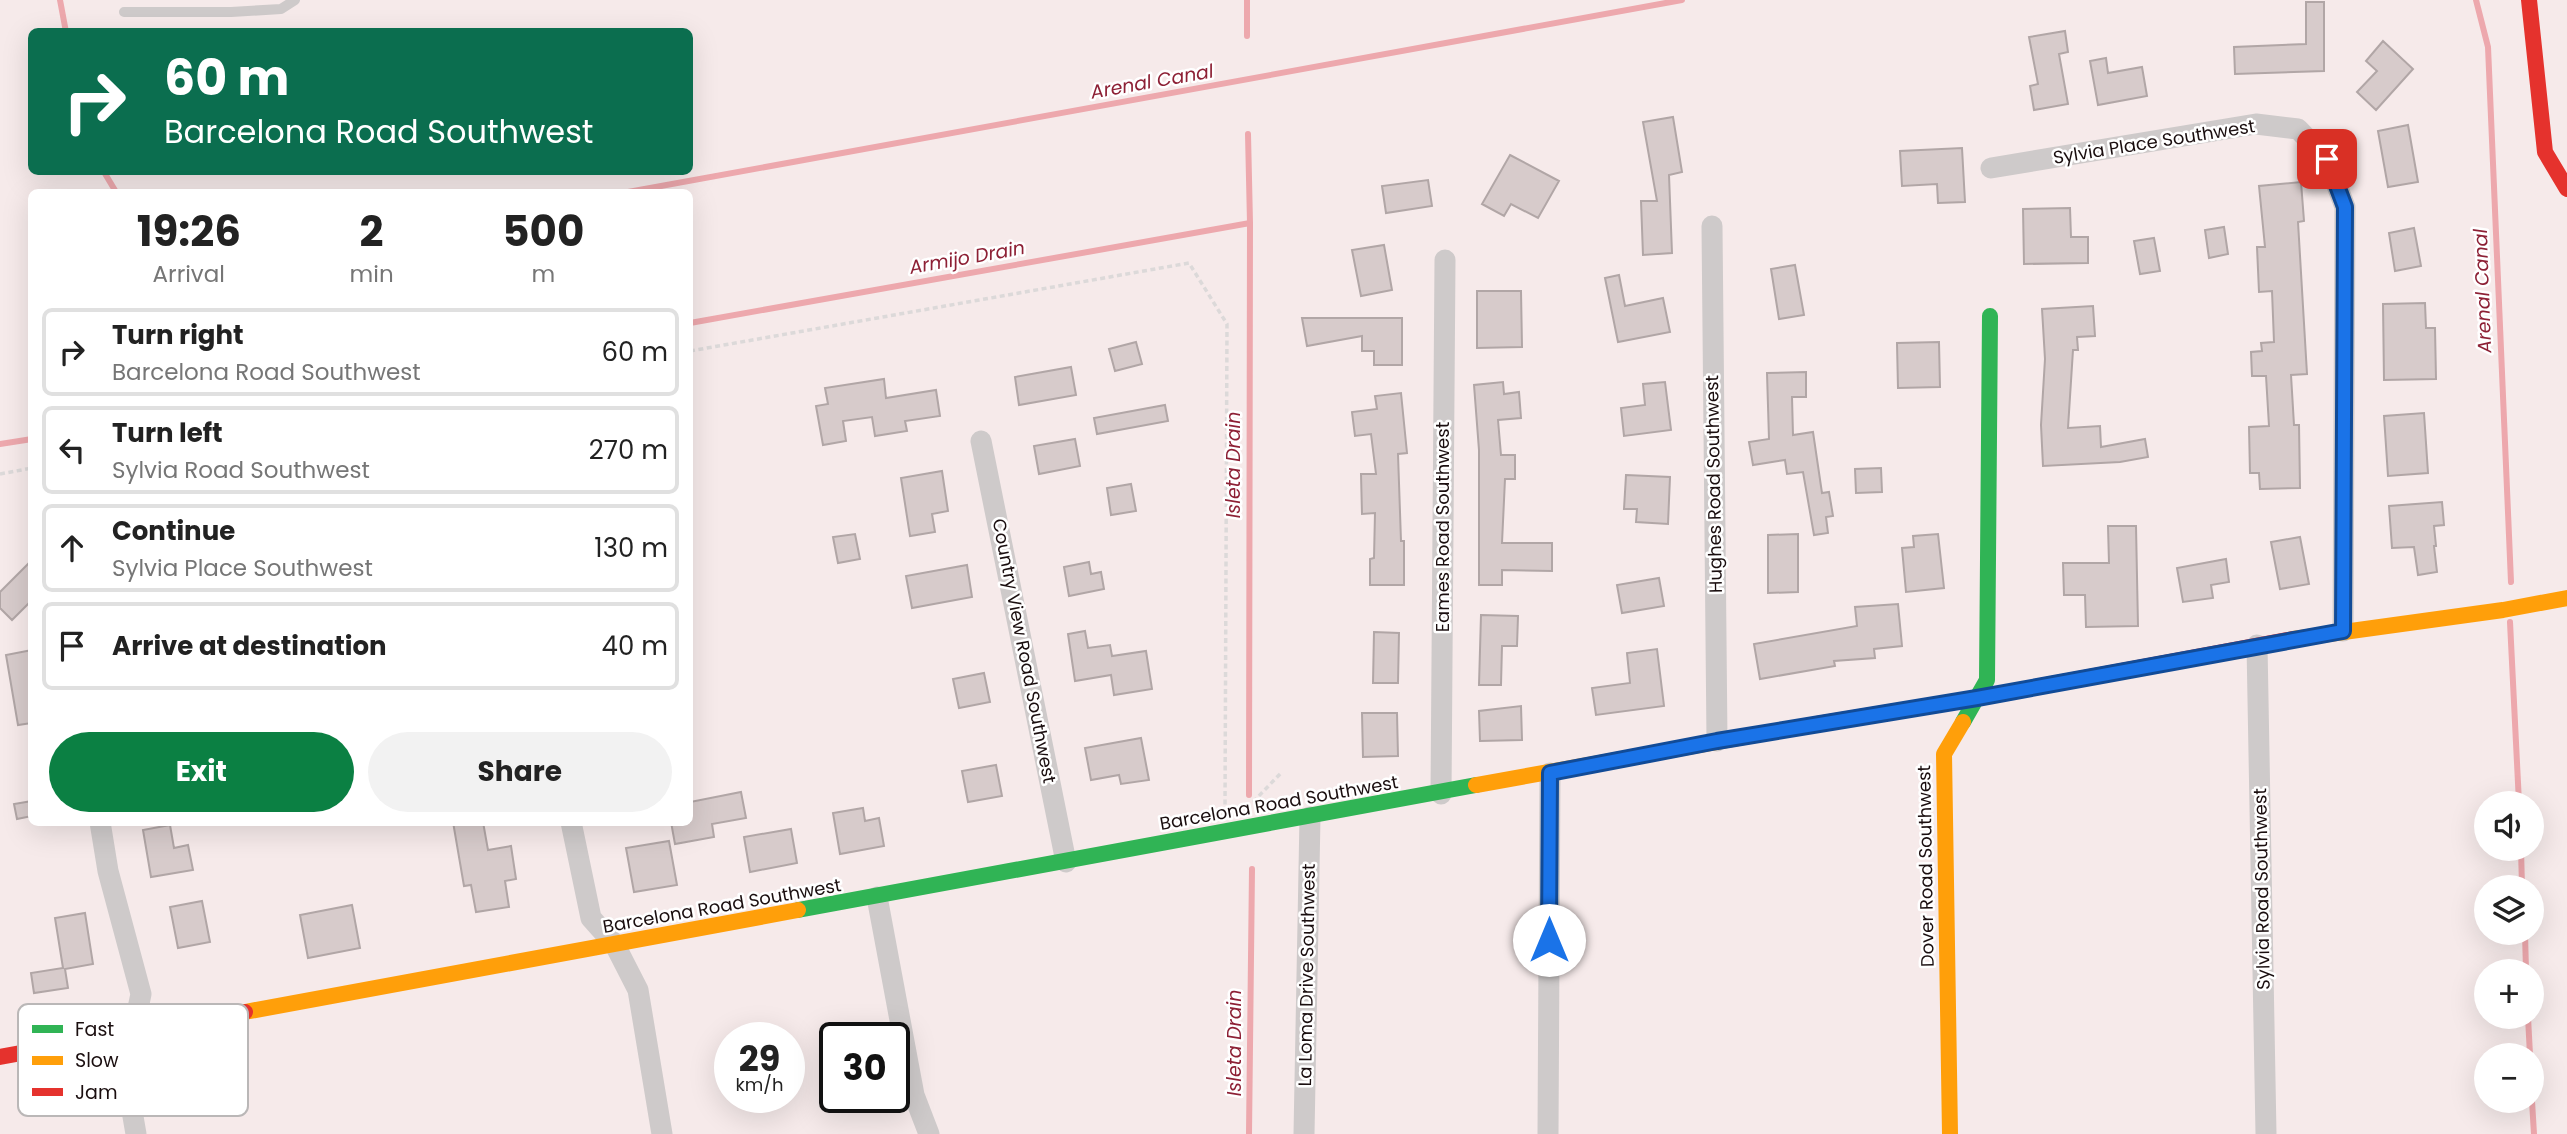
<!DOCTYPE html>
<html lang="en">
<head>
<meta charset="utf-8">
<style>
	:root { --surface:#fff; --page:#f2f2f2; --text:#222; --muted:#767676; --line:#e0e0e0; --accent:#0b8043 }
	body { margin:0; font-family:Poppins,sans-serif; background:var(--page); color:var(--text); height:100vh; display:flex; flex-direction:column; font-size:26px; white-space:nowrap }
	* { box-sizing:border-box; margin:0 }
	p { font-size:23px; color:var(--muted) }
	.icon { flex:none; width:38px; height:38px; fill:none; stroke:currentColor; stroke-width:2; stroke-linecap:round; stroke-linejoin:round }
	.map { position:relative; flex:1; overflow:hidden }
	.side { position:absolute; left:28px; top:189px; width:665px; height:637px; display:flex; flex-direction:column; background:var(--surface); border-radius:10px; box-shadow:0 7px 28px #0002 }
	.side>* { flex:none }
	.banner { position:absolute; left:28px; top:28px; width:665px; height:147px; border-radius:10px; box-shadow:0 7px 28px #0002; background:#0b6e4f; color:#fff; overflow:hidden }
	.buttons { position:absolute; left:2474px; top:791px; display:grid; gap:14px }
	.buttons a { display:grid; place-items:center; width:70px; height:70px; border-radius:50%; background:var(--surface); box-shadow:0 7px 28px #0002; font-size:35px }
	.speed { position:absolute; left:714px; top:1022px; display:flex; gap:14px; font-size:35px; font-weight:700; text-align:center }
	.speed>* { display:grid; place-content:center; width:91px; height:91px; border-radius:50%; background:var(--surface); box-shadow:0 7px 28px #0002; line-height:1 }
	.speed small { font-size:18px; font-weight:400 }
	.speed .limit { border:4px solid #111; border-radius:10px; background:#fff; color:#111 }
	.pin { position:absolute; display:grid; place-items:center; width:60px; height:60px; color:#fff; margin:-30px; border-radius:14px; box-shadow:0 4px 10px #0006 }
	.me { position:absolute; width:77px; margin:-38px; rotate:0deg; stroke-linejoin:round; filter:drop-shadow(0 0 5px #0008) }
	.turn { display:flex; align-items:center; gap:24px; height:147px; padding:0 21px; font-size:32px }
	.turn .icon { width:91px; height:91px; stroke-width:2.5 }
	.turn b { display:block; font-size:49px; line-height:60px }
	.eta { display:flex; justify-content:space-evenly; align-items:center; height:119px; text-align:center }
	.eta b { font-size:42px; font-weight:700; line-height:49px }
	.primary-button { display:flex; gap:14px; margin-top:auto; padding:14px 21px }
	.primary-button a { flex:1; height:80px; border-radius:42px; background:var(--accent); color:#fff; font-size:28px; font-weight:700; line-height:80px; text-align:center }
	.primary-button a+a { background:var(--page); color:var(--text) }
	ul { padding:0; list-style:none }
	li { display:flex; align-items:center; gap:21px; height:88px; margin:0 14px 10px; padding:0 7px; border:4px solid var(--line); border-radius:10px }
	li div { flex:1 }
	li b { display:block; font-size:26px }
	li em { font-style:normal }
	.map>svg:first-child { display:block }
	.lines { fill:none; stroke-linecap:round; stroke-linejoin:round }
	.stream { stroke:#eda8ad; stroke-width:6 }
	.building { fill:#d7cbcb; stroke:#b1a6a6; stroke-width:2 }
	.path { stroke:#dcd9d9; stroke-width:3.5; stroke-dasharray:5 3.5; stroke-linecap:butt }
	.lane { stroke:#cecaca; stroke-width:10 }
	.street { stroke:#cecaca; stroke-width:21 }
	.fast { stroke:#30b455; stroke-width:16 }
	.slow { stroke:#ff9f0a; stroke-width:16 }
	.jam { stroke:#e5322d; stroke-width:16 }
	.route-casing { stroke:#114b97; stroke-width:18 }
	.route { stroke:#1a73e8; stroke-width:12 }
	.labels { text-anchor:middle; stroke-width:5; stroke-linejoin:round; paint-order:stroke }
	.street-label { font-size:18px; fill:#1a0e0f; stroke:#fff }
	.water-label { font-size:19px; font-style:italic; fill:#8d2035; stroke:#fff }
	.key { fill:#fff; stroke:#bab7b7; stroke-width:2 }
	.key-label { font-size:19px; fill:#1a0e0f }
</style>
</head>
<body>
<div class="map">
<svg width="2567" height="1134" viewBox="0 0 2567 1134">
	<rect width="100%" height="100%" fill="#f6eaea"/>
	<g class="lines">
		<path class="stream" d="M 60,0 L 66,32
			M 1247,0 L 1247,36
			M 2476,0 L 2488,47 L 2511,582
			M 1248,134 L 1250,223 L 1249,795
			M 104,172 L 116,192
			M 628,192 L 1682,0
			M 690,323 L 1250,223
			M 0,444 L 32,439
			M 2510,622 L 2519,803
			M 2521,849 L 2522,887
			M 2525,933 L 2526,971
			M 2528,1017 L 2530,1055
			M 2532,1101 L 2534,1134
			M 1249,1134 L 1252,869"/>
	</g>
	<path class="building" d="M 2306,2 L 2324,2 L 2324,71 L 2235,74 L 2234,47 L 2306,44 Z
		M 2065,31 L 2068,52 L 2059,54 L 2068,104 L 2034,110 L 2030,86 L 2038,84 L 2029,37 Z
		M 2383,41 L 2413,69 L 2376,110 L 2357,92 L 2377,71 L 2366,61 Z
		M 2106,58 L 2108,73 L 2142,67 L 2147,96 L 2098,105 L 2090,61 Z
		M 1673,117 L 1682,172 L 1669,175 L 1672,253 L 1643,255 L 1641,201 L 1657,201 L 1643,122 Z
		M 2408,125 L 2418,182 L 2388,187 L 2378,131 Z
		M 1962,148 L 1965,202 L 1938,203 L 1937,184 L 1902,186 L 1900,151 Z
		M 1510,155 L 1559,181 L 1538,218 L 1511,204 L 1504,216 L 1482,204 Z
		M 1428,180 L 1432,206 L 1386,213 L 1382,186 Z
		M 2301,182 L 2304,221 L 2298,222 L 2307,374 L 2291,375 L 2294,425 L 2299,425 L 2300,488 L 2260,489 L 2259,473 L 2250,473 L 2249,427 L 2269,426 L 2266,376 L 2252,376 L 2251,352 L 2262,351 L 2261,343 L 2274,342 L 2272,291 L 2259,292 L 2257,247 L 2265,247 L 2259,186 Z
		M 2070,208 L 2071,237 L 2088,237 L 2088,263 L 2024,264 L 2023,209 Z
		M 2224,227 L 2228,254 L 2209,258 L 2205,230 Z
		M 2414,228 L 2421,266 L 2395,271 L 2389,233 Z
		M 2154,238 L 2160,271 L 2140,274 L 2134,241 Z
		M 1384,245 L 1392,290 L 1361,296 L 1352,250 Z
		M 1795,265 L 1804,315 L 1779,319 L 1771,269 Z
		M 1619,275 L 1625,306 L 1663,298 L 1670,332 L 1618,342 L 1605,278 Z
		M 1477,291 L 1521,291 L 1522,347 L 1477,348 Z
		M 2425,303 L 2426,328 L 2435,328 L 2436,379 L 2384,380 L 2383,304 Z
		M 2093,306 L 2095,336 L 2077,337 L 2078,350 L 2073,350 L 2068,428 L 2100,426 L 2101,447 L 2145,439 L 2148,457 L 2120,462 L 2043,466 L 2041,425 L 2045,359 L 2042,309 Z
		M 1302,318 L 1402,318 L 1402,365 L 1374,365 L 1374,351 L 1362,351 L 1362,336 L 1307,346 Z
		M 1136,342 L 1142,364 L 1115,371 L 1109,349 Z
		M 1939,342 L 1940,387 L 1898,388 L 1897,343 Z
		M 1071,367 L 1076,395 L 1019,405 L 1015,377 Z
		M 1806,372 L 1806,397 L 1792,397 L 1793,435 L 1813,432 L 1822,493 L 1829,492 L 1833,516 L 1826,517 L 1828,533 L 1814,535 L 1803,472 L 1787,474 L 1785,460 L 1753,465 L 1749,442 L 1769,439 L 1767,373 Z
		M 884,379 L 886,398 L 936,390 L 940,416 L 905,421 L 907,431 L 875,436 L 872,417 L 843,421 L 846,441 L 823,445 L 816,406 L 828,404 L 825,388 Z
		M 1503,382 L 1504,394 L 1519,392 L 1521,418 L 1498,420 L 1501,455 L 1515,455 L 1515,479 L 1505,479 L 1502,543 L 1552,543 L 1552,571 L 1502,570 L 1502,585 L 1479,585 L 1479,450 L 1474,385 Z
		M 1665,382 L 1671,430 L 1624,436 L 1621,408 L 1645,405 L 1643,384 Z
		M 1401,393 L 1407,453 L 1398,454 L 1401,541 L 1404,541 L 1404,585 L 1370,585 L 1370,559 L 1374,558 L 1375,513 L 1362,514 L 1361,474 L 1376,474 L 1371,434 L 1355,436 L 1352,412 L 1377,409 L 1375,396 Z
		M 1165,405 L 1168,421 L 1097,434 L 1094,418 Z
		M 2424,413 L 2428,473 L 2388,476 L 2384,416 Z
		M 1075,439 L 1080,466 L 1039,474 L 1034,446 Z
		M 1881,468 L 1882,492 L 1856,493 L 1855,469 Z
		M 942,471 L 948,511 L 932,514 L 935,532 L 910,536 L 901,478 Z
		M 1626,475 L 1670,477 L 1668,524 L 1636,522 L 1637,509 L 1624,509 Z
		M 1131,484 L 1136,511 L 1111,515 L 1107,488 Z
		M 2442,502 L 2444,525 L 2434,526 L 2436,546 L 2434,546 L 2437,572 L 2418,575 L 2414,547 L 2392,548 L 2389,506 Z
		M 2108,526 L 2136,526 L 2138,626 L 2086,627 L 2085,595 L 2064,595 L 2063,563 L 2109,563 Z
		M 855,534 L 860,559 L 838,563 L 833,537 Z
		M 1798,534 L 1798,592 L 1768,593 L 1768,535 Z
		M 1938,534 L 1944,588 L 1906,592 L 1902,548 L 1914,547 L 1913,536 Z
		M 2300,537 L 2309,584 L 2280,589 L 2271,542 Z
		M 2226,559 L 2229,582 L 2211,585 L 2213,598 L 2183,602 L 2177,568 Z
		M 32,560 L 32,600 L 12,620 L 0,608 L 0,592 Z
		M 1089,562 L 1091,574 L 1101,572 L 1104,589 L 1069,596 L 1064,567 Z
		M 967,565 L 972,597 L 912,608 L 906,576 Z
		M 1659,578 L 1664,606 L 1622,613 L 1617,585 Z
		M 1898,604 L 1902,646 L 1874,649 L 1875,658 L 1834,661 L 1835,666 L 1760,679 L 1754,644 L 1857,626 L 1855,607 Z
		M 1481,615 L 1518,616 L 1517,646 L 1502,646 L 1501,685 L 1479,685 Z
		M 1085,631 L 1088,648 L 1110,645 L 1112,656 L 1146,651 L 1152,689 L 1114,695 L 1111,675 L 1075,681 L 1068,634 Z
		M 1374,632 L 1399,633 L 1398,683 L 1373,683 Z
		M 1657,649 L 1664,706 L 1596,715 L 1592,688 L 1630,683 L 1627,653 Z
		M 32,650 L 32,723 L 18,725 L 6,655 Z
		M 984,673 L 990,702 L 959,708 L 953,679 Z
		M 1521,706 L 1522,740 L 1480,741 L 1479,711 Z
		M 1362,713 L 1397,713 L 1398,756 L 1363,757 Z
		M 1141,738 L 1149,780 L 1121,784 L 1119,775 L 1091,780 L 1085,748 Z
		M 996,765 L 1002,796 L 968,802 L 962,771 Z
		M 741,792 L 746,818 L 712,824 L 714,837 L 675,844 L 671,822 L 690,822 L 690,802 Z
		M 32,801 L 32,816 L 17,819 L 14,804 Z
		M 863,808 L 865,821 L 879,818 L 884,846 L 840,854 L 833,813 Z
		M 453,822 L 483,822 L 488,850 L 511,846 L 516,879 L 505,881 L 509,907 L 476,912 L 471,885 L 464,886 Z
		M 170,825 L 174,848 L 188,845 L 193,870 L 151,877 L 143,830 Z
		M 791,829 L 797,863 L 750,872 L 744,837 Z
		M 669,841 L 677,885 L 634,892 L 626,848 Z
		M 202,901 L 210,942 L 178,948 L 170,907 Z
		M 352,905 L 360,948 L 308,958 L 300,915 Z
		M 85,913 L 93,964 L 65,969 L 68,988 L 34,993 L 31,973 L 63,968 L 55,918 Z"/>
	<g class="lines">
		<path class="path" d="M 690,351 L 1189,263 L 1227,324 L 1225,807
			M 0,474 L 32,468
			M 1253,802 L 1281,773"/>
		<path class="lane" d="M 124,12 L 231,12 L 281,9 L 295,0"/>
		<path class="street" d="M 1991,168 L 2256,124 L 2298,129 L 2327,159 L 2345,207 L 2343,631
			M 1712,226 L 1717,741
			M 981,441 L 1066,862
			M 2257,645 L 2266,1134
			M 1441,794 L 1445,260
			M 100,822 L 108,871 L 141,994 L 125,1070 L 136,1134
			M 571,822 L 591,918 L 615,945 L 638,990 L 662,1134
			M 877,897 L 914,1095 L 929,1134
			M 1304,1134 L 1310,817
			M 1548,1134 L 1550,773"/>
		<path class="fast" d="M 1963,722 L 1987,680 L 1990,316
			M 798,910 L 1476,785"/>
		<path class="slow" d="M 2293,639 L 2503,610 L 2567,598
			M 1476,785 L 1817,724
			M 245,1012 L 798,910
			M 1950,1134 L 1944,754 L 1963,722"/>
		<path class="jam" d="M 2529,0 L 2545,152 L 2567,189
			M 1817,724 L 1977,698 L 2293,639
			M 0,1057 L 245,1012"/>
	</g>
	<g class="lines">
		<g class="route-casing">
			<path id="route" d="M 1549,940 L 1550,773 L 1717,741 L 1977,698 L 2343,631 L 2345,207 L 2327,159"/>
		</g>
		<use href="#route" class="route"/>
	</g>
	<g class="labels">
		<g class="street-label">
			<text transform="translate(2154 142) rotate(-9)" y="6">Sylvia Place Southwest</text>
			<text transform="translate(1714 484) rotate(-91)" y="6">Hughes Road Southwest</text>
			<text transform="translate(1443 527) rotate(-90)" y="6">Eames Road Southwest</text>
			<text transform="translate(1024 651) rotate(79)" y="6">Country View Road Southwest</text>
			<text transform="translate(1279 803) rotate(-10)" y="6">Barcelona Road Southwest</text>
			<text transform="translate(1926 866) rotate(-91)" y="6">Dover Road Southwest</text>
			<text transform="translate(2262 889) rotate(-91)" y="6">Sylvia Road Southwest</text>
			<text transform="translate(722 906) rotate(-10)" y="6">Barcelona Road Southwest</text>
			<text transform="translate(1307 975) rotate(-89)" y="6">La Loma Drive Southwest</text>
		</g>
		<g class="water-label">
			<text transform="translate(1152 81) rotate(-10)" y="7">Arenal Canal</text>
			<text transform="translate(967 257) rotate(-10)" y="7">Armijo Drain</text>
			<text transform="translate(2482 291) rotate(-92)" y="7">Arenal Canal</text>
			<text transform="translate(1233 465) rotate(-90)" y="7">Isleta Drain</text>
			<text transform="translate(1234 1043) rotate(-90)" y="7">Isleta Drain</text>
		</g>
	</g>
	<rect x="18" y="1004" width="230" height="112" rx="10" class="key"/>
	<rect x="32" y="1025" width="31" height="8" fill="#30b455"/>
	<rect x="32" y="1056" width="31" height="9" fill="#ff9f0a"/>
	<rect x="32" y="1088" width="31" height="8" fill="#e5322d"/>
	<g class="key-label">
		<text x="75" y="1036">Fast</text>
		<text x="75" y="1067">Slow</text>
		<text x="75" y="1099">Jam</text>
	</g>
</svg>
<div class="buttons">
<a><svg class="icon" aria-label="sound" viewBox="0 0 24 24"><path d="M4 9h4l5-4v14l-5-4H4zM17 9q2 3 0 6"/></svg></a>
<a><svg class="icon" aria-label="layers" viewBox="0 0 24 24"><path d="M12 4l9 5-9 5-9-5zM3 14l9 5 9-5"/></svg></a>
<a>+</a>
<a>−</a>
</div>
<div class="speed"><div>29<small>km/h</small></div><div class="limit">30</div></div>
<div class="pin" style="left:2327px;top:159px;background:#d93025"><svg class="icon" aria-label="arrive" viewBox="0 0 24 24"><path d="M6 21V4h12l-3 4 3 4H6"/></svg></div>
<svg class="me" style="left:1549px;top:940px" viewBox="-20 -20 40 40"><circle r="19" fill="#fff"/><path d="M0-13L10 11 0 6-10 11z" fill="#1a73e8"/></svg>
<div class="banner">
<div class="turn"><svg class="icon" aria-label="right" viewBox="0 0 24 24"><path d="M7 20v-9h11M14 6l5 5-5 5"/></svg><div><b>60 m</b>Barcelona Road Southwest</div></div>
</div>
<section class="side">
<div class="eta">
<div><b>19:26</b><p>Arrival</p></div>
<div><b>2</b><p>min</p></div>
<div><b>500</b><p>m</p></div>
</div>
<ul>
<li><svg class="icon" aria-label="right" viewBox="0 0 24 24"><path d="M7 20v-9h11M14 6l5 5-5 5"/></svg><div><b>Turn right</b><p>Barcelona Road Southwest</p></div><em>60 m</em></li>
<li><svg class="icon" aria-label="left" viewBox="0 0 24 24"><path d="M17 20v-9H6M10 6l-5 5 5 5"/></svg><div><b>Turn left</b><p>Sylvia Road Southwest</p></div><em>270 m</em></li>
<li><svg class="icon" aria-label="ahead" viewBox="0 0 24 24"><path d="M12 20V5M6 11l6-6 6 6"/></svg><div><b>Continue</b><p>Sylvia Place Southwest</p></div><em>130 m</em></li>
<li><svg class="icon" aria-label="arrive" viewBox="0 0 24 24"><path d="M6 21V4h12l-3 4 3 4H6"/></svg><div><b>Arrive at destination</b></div><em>40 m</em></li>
</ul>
<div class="primary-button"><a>Exit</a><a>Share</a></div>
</section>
</div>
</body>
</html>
